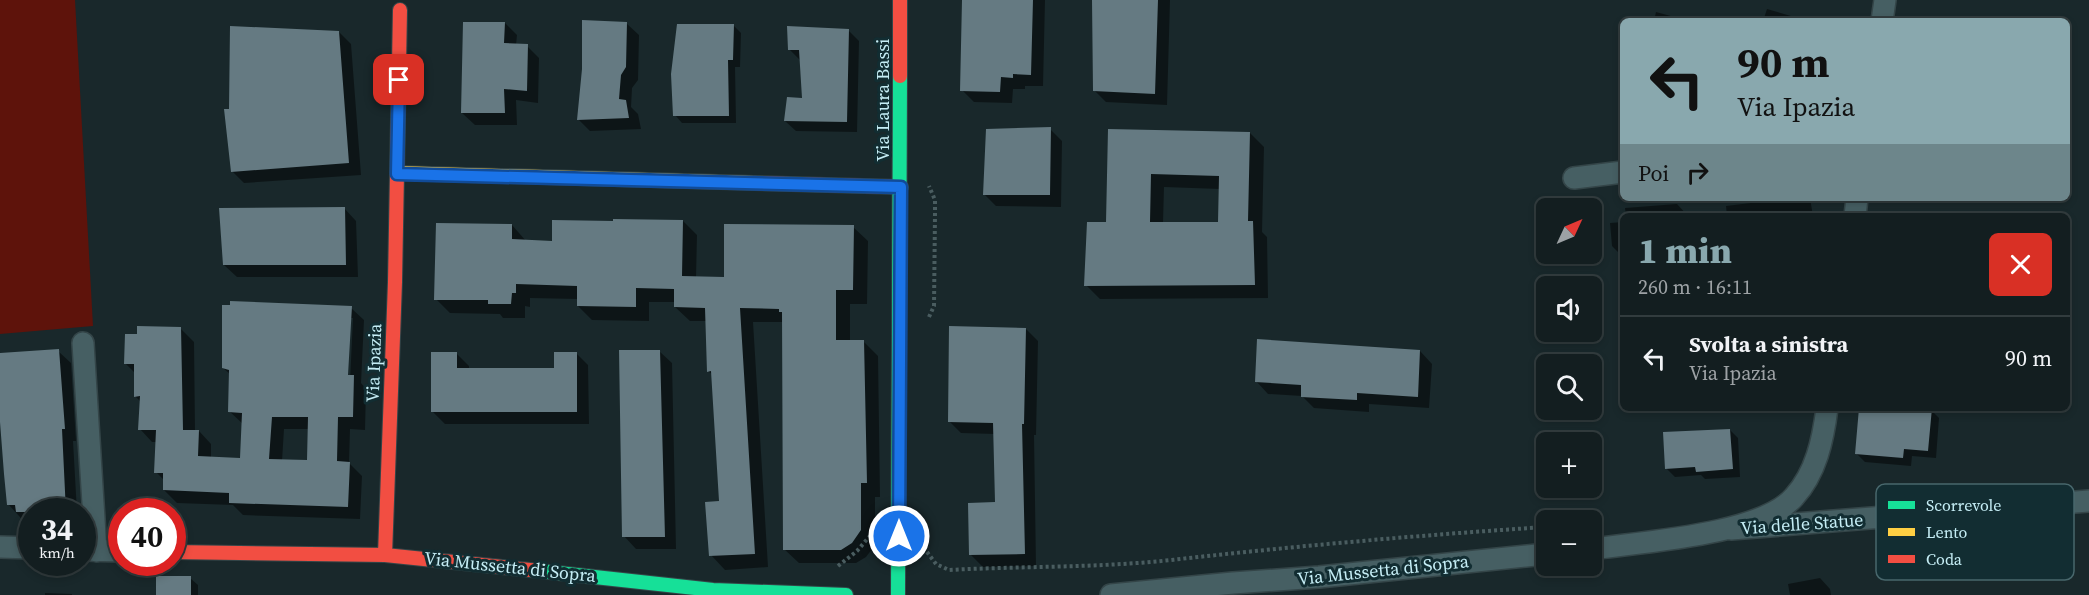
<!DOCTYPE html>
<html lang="it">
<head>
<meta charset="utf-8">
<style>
	:root { --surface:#131e20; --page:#1c2729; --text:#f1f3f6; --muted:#9da2a5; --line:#323c3e; --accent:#89a8ae }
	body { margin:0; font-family:"Source Serif 4",serif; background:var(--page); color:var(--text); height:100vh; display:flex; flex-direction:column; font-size:22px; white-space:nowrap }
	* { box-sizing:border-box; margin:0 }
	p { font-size:20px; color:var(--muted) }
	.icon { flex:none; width:33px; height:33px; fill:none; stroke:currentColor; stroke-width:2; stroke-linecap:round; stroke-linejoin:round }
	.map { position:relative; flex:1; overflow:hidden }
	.details { position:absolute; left:1620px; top:213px; width:450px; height:198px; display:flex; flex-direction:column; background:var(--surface); border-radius:9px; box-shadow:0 3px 9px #0003,0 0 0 2px var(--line) }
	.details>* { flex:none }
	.guide { position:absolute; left:1620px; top:18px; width:450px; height:183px; border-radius:9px; box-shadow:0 3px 9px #0003,0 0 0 2px var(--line); background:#89a8ae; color:#111; overflow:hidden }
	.needle { width:39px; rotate:46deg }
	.fabs { position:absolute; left:1536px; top:198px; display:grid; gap:12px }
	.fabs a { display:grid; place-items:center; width:66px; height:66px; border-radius:9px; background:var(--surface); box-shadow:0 3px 9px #0003,0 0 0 2px var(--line); font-size:30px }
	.speed { position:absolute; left:18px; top:498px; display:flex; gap:12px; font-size:30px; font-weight:700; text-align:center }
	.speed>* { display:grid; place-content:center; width:78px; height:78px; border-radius:50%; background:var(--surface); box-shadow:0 3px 9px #0003,0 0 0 2px var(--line); line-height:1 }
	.speed small { font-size:15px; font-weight:400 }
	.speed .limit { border:9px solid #d22; background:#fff; color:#111 }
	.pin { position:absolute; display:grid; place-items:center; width:51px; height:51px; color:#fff; margin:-26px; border-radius:12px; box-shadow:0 3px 9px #0006 }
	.me { position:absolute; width:66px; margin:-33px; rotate:0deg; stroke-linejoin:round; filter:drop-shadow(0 0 4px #0008) }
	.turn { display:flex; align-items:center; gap:21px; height:126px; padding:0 18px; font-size:27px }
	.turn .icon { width:78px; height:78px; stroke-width:2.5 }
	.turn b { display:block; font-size:42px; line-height:51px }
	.then { display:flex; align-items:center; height:57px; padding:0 18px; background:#0003; gap:12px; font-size:22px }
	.round { display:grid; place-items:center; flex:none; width:63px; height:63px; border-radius:9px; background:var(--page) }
	.headline { display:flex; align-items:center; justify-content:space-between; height:102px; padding:0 18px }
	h1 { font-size:36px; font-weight:800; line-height:45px; color:var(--accent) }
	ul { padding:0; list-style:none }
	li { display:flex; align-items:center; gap:18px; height:84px; padding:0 18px; border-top:2px solid var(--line) }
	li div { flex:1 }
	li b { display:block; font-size:22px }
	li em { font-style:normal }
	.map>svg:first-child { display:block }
	.green { fill:#5e130b }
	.shadow { fill:#0007; fill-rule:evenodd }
	.building { fill:#657a82; fill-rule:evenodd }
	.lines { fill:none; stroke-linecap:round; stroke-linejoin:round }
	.street-casing { stroke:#344548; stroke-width:24 }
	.fast-casing { stroke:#344548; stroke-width:16 }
	.slow-casing { stroke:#344548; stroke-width:16 }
	.jam-casing { stroke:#344548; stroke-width:16 }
	.path { stroke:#4a5d60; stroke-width:4; stroke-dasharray:3 3; stroke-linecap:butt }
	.street { stroke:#465f63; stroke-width:21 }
	.fast { stroke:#16e098; stroke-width:14 }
	.slow { stroke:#ffcf43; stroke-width:14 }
	.jam { stroke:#f24e42; stroke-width:14 }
	.route-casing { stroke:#114b97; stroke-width:15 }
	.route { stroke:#1a73e8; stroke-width:10 }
	.labels { text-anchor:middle; stroke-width:6; stroke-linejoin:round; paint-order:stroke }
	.street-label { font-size:18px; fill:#c5edf5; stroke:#122d32 }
	.key { fill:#122d32; stroke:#48676c; stroke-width:1.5 }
	.key-label { font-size:16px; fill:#c5edf5 }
</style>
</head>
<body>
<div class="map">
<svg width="2089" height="595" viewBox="0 0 2089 595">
	<rect width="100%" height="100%" fill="#19282b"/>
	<path class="green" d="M 0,0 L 75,0 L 93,326 L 0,334 Z"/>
	<path class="shadow" d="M 964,0 L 1045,0 L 1043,86 L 1025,86 L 1025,89 L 1013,89 L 1012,103 L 974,102 L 962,90 Z
		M 1093,0 L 1170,0 L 1167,105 L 1106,102 L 1094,90 Z
		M 1767,9 L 1808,21 L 1763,21 Z
		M 1656,12 L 1689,21 L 1654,21 Z
		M 505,23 L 517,35 L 516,45 L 527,46 L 539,58 L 538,103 L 516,100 L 517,125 L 475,125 L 462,113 Z
		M 626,23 L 639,35 L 638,80 L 632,88 L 631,107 L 638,114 L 641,129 L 590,131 L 578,119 Z
		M 733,25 L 741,33 L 740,67 L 735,67 L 736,123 L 682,123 L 675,115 Z
		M 848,30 L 859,41 L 857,132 L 796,131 L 785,121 L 803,99 L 800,60 L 789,49 Z
		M 339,32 L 351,44 L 361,175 L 244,183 L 232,171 L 231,110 Z
		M 1050,129 L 1062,141 L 1061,207 L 996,206 L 984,194 Z
		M 1109,130 L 1250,133 L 1264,147 L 1262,232 L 1267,237 L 1268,298 L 1100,299 L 1086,285 L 1107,224 ZM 1164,187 L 1220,189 L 1219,223 L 1163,223 Z
		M 1758,198 L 1810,198 L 1813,216 L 1727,216 L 1726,206 L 1759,202 Z
		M 1677,204 L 1688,216 L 1626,216 L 1625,208 Z
		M 344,208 L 356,221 L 358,277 L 237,277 L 224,265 Z
		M 683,221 L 697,235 L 696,278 L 726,278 L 853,227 L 868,241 L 867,304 L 850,304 L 850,342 L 863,341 L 878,356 L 880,497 L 875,497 L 875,545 L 866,557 L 856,563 L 799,563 L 784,549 L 784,322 L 753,322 L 768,567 L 725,570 L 711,555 L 721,503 L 713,375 L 708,371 L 707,321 L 690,321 L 675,307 L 675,302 L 649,302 L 649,321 L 592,320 L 578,306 L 578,299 L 530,298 L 530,307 L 525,306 L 525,318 L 503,318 L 500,314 L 450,313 L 436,299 L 512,225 L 526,241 L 553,242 Z
		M 1623,222 L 1623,268 L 1622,256 L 1612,246 L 1610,223 Z
		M 351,308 L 364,320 L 361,383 L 366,389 L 365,430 L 350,429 L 349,463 L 362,476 L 360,519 L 243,515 L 233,505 L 177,503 L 164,490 L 165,481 L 156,472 L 157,442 L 152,442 L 140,429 L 141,402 L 135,396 L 136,374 L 125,363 L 181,329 L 194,342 L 195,431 L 199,431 L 211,444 L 211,458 L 241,459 L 243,424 L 229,411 L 230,374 L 223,368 ZM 350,318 L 353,318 L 350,382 L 347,382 ZM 284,429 L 309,429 L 309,461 L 282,461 Z
		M 1026,329 L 1038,341 L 1036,435 L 1034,435 L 1036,566 L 983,567 L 971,555 L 996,504 L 995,434 L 961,433 L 949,421 Z
		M 58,351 L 71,363 L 76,441 L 73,441 L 77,512 L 32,512 L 30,528 L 9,505 L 0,387 L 0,355 Z
		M 659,351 L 672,363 L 676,549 L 636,549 L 624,536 Z
		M 1420,351 L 1432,364 L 1429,408 L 1369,404 L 1369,412 L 1314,408 L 1302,396 L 1268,394 L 1256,381 Z
		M 576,353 L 588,365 L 589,424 L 445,424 L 433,412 L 457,354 L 469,366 L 469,369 L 556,369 Z
		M 1860,408 L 1931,410 L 1939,418 L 1936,458 L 1912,456 L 1911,466 L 1865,462 L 1856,453 Z
		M 1730,430 L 1738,438 L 1740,477 L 1705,479 L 1701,475 L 1675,477 L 1666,468 Z
		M 190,578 L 198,585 L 198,595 L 158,595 Z
		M 1820,578 L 1830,589 L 1831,595 L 1790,595 L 1788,584 Z
		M 45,593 L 72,594 L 72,595 L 45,595 Z"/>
	<path class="building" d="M 962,0 L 1033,0 L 1031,75 L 1013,74 L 1013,78 L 1001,77 L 1000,92 L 960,91 Z
		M 1092,0 L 1158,0 L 1155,94 L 1093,91 Z
		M 582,20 L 627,22 L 626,67 L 621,75 L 619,99 L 626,100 L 629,118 L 577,120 L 582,69 Z
		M 463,22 L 505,22 L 504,43 L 528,44 L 527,91 L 504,89 L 505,113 L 461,113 Z
		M 677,24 L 734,24 L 733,60 L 728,60 L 729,116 L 673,116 L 671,74 Z
		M 230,26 L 339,31 L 349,163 L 231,172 L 224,109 L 229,109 Z
		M 787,26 L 849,29 L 847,122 L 784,121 L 787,97 L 802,98 L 799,50 L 788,50 Z
		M 1051,127 L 1050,195 L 983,195 L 986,129 Z
		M 1108,129 L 1250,132 L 1248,221 L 1253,221 L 1255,285 L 1084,286 L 1087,222 L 1106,222 ZM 1151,174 L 1219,176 L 1218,222 L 1150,222 Z
		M 345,207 L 346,265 L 223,265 L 219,208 Z
		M 613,219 L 683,220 L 682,276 L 724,277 L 724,224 L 854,225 L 853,290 L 836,290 L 836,340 L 864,340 L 867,483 L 861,483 L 861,530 L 852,543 L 841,550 L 783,550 L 782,312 L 779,312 L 779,309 L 740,308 L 755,554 L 709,556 L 705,502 L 719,501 L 711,371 L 707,372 L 705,308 L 674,307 L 674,289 L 636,288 L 636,307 L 577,306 L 577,286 L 516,284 L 516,293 L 512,293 L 511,304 L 488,304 L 488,300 L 434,300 L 436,223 L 512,224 L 512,239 L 552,241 L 552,220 L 613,221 Z
		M 230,301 L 352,306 L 348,375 L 354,375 L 353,417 L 338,417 L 337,461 L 350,462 L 348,507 L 229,503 L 229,493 L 163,490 L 163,473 L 154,473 L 156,430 L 138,430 L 140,396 L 134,397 L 134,364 L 124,364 L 125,334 L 137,334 L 137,326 L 181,327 L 183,430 L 199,430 L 198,456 L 240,458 L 242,413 L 228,412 L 229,370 L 222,368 L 222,305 L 230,305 ZM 272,417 L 308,417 L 307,460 L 269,459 Z
		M 949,326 L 1026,328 L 1024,424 L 1022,424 L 1025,554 L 969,555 L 968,503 L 995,502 L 993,423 L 948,422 Z
		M 1257,339 L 1420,350 L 1418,397 L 1357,393 L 1357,400 L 1301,397 L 1301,385 L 1255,382 Z
		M 59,349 L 65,429 L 62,429 L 66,512 L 16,512 L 15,505 L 7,505 L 4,474 L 0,422 L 0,353 Z
		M 619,350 L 660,350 L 665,537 L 622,537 Z
		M 431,352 L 457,352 L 457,368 L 554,368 L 554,352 L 577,352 L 577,412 L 431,412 Z
		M 1859,408 L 1932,408 L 1928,451 L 1904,449 L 1903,458 L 1855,454 Z
		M 1730,429 L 1733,469 L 1696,472 L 1695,467 L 1665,469 L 1663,432 Z
		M 156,576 L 191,576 L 191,595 L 156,595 Z"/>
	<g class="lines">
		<g class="street-casing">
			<path id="street" d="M 1882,21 L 1885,0
				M 1574,178 L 1623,172
				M 1855,216 L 1857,198
				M 83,343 L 96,551
				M 1731,529 L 2089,501
				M 0,547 L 32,548
				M 1592,549 C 1641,542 1761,535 1794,497 C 1816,473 1823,440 1827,408
				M 83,550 L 122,551
				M 1111,595 L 1233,583 L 1319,577 L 1546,554"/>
		</g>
		<g class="fast-casing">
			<path id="fast" d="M 540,571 L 713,590 L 846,595
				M 898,595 L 900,76"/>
		</g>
		<g class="slow-casing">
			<path id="slow" d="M 397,173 L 754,183"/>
		</g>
		<g class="jam-casing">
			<path id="jam" d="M 900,0 L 900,76
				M 754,183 L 901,187
				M 172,552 L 385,555 L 540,571
				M 385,555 L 395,282 L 400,10"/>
		</g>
		<path class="path" d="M 929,317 L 934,306 L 935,214 L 935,200 L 929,186
			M 927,552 L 936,564 L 949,570 C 1023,566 1097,568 1171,560 C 1296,546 1421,535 1546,527
			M 838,566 L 857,551 L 869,537 L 873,537"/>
		<use href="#street" class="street"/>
		<use href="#fast" class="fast"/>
		<use href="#slow" class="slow"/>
		<use href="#jam" class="jam"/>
	</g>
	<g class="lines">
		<g class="route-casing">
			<path id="route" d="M 399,80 L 397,174 L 901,187 L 899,536"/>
		</g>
		<use href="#route" class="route"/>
	</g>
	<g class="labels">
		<g class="street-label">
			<text transform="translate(883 100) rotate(-90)" y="6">Via Laura Bassi</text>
			<text transform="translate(374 363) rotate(-88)" y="6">Via Ipazia</text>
			<text transform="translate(1802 524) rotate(-4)" y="6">Via delle Statue</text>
			<text transform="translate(510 567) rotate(6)" y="6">Via Mussetta di Sopra</text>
			<text transform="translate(1383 570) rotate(-6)" y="6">Via Mussetta di Sopra</text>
		</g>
	</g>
	<rect x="1876" y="484" width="198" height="96" rx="9" class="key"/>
	<rect x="1888" y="501" width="27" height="8" fill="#16e098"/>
	<rect x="1888" y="528" width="27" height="8" fill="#ffcf43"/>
	<rect x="1888" y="555" width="27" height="8" fill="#f24e42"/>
	<g class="key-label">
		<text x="1926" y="511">Scorrevole</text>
		<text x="1926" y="538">Lento</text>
		<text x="1926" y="565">Coda</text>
	</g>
</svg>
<div class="fabs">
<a><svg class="needle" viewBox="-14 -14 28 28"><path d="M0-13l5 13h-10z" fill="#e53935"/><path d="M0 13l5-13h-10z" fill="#9da2a5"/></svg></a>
<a><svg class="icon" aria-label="sound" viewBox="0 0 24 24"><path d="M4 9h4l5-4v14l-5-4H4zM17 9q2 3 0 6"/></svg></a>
<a><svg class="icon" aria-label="search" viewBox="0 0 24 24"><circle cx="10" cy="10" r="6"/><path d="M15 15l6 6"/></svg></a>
<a>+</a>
<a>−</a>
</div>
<div class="speed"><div>34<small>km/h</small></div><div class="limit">40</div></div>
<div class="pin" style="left:399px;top:80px;background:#d93025"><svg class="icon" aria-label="arrive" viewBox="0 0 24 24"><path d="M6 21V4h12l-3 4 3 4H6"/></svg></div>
<svg class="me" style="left:899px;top:536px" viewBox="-20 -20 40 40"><circle r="17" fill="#1a73e8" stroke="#fff" stroke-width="3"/><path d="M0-11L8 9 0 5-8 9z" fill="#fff"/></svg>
<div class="guide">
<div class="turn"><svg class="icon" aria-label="left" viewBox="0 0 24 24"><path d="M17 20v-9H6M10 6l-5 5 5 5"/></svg><div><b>90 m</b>Via Ipazia</div></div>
<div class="then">Poi<svg class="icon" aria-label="right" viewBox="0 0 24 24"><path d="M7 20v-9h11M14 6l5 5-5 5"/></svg></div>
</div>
<section class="details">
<div class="headline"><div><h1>1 min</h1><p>260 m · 16:11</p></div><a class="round" style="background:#d93025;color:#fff"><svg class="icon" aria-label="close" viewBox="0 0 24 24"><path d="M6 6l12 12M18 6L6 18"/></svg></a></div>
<ul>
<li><svg class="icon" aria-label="left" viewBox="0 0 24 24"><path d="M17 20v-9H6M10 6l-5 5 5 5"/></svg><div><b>Svolta a sinistra</b><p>Via Ipazia</p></div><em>90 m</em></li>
</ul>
</section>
</div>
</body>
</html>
